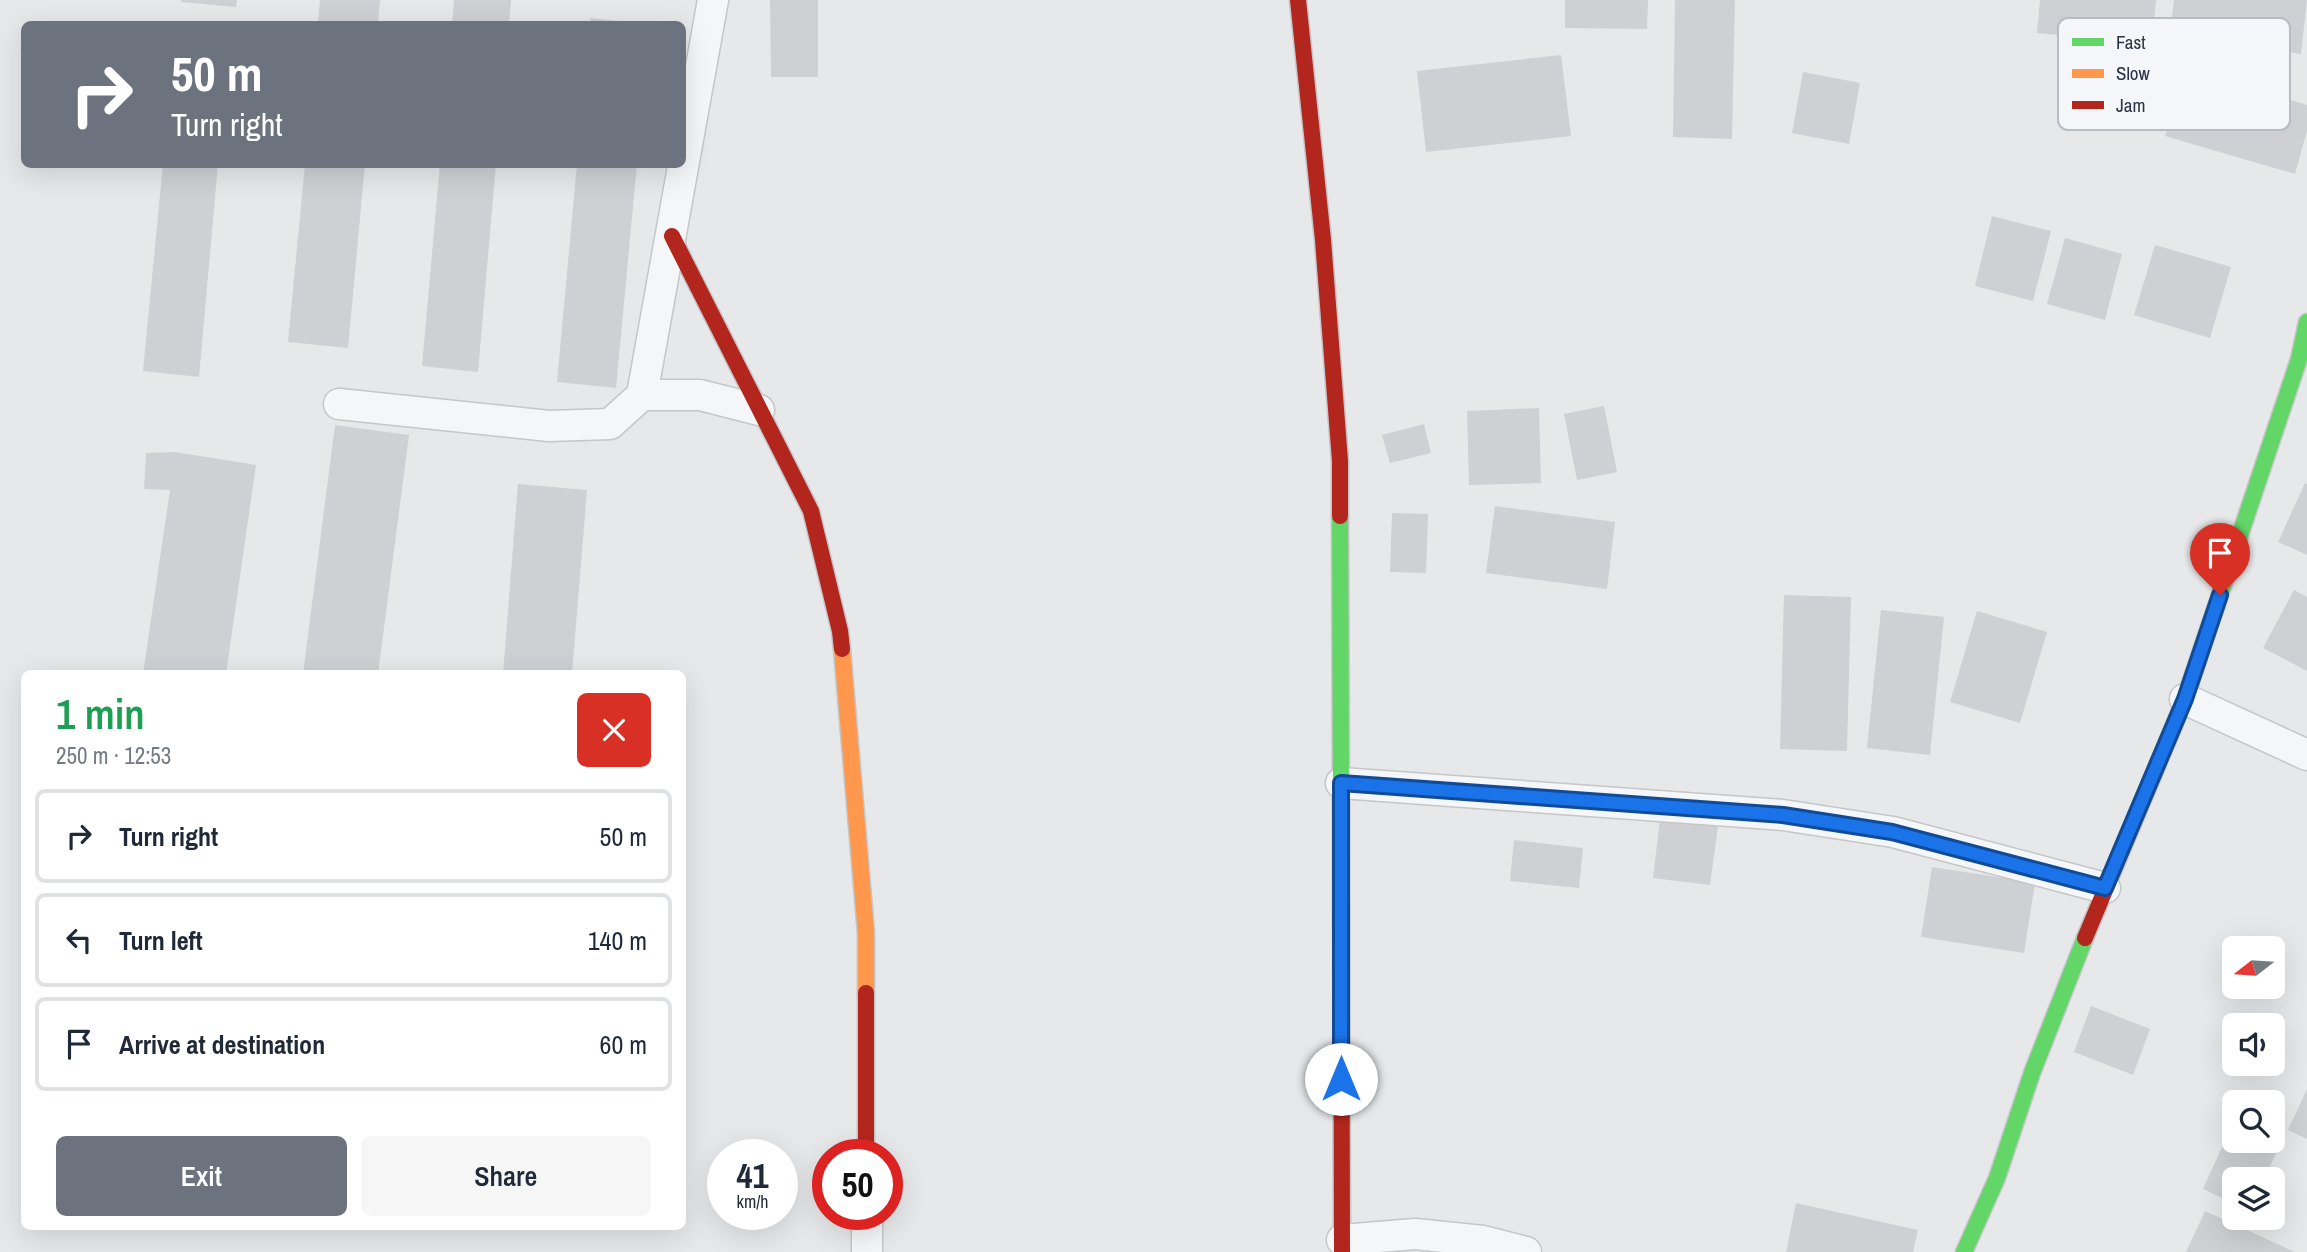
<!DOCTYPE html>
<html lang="en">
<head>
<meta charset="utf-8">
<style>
	:root { --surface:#fff; --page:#f6f6f7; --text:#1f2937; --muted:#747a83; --line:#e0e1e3; --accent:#6c737f }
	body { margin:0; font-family:"Archivo Narrow",sans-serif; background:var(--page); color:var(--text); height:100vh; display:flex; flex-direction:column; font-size:26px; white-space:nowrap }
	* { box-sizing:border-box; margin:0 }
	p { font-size:23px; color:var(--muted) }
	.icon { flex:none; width:38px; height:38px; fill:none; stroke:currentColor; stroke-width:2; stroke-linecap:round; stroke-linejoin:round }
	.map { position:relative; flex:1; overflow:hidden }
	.panel { position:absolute; left:21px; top:670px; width:665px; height:560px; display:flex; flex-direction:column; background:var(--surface); border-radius:10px; box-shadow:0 7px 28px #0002 }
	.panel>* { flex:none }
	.hud { position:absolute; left:21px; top:21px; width:665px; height:147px; border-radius:10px; box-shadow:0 7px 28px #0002; background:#6c737f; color:#fff; overflow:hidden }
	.needle { width:46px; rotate:253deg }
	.tools { position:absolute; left:2222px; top:936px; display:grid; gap:14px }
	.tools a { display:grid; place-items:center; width:63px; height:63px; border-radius:10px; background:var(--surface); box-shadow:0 7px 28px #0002; font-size:35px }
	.speed { position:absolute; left:707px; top:1139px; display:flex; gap:14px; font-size:35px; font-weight:700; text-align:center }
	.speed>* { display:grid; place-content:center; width:91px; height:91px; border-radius:50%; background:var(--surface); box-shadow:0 7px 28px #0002; line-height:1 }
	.speed small { font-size:18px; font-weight:400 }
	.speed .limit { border:10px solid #d22; background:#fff; color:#111 }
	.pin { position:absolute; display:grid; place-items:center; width:60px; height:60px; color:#fff; margin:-72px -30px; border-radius:50% 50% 50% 0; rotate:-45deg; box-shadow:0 0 7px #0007 }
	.pin .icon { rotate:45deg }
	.me { position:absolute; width:77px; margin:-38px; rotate:0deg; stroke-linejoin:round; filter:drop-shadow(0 0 5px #0008) }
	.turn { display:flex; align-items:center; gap:24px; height:147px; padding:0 35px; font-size:32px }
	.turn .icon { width:91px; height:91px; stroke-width:2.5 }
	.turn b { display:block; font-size:49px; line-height:60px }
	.round { display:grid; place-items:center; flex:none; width:74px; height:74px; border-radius:10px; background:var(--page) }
	.head { display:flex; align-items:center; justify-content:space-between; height:119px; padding:0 35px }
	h1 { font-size:42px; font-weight:600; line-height:52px; color:#1e9e55 }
	.cta { display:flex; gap:14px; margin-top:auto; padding:14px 35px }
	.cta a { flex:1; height:80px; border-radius:10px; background:var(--accent); color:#fff; font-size:28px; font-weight:600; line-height:80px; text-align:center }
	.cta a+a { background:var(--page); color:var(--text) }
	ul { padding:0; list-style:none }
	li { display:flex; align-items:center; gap:21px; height:94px; margin:0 14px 10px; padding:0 21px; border:4px solid var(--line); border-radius:10px }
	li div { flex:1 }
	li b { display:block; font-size:26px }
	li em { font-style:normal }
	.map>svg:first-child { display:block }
	.building { fill:#ced0d3 }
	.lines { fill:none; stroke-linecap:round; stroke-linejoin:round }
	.street-casing { stroke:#c4c6c8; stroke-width:33 }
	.fast-casing { stroke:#c4c6c8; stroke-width:19 }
	.slow-casing { stroke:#c4c6c8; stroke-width:19 }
	.jam-casing { stroke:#c4c6c8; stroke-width:19 }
	.street { stroke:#f5f6f7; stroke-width:30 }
	.fast { stroke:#63d668; stroke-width:16 }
	.slow { stroke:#ff974d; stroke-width:16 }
	.jam { stroke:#b3261e; stroke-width:16 }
	.route-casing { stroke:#114b97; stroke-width:18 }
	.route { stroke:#1a73e8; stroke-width:12 }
	.key { fill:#f4f6f9; stroke:#b8bcc3; stroke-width:2 }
	.key-label { font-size:19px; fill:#2b3445 }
</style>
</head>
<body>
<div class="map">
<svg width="2307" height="1252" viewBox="0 0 2307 1252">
	<rect width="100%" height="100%" fill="#e6e8ea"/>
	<path class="building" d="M 181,0 L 237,0 L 236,7 L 181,2 Z
		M 320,0 L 380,0 L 378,24 L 318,24 Z
		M 454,0 L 511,0 L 509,24 L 452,24 Z
		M 770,0 L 818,0 L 818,77 L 771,77 Z
		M 1565,0 L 1648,0 L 1647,29 L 1565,28 Z
		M 1675,0 L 1735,0 L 1732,139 L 1673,137 Z
		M 2040,0 L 2156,0 L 2152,44 L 2037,33 Z
		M 2174,0 L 2307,0 L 2301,54 L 2170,35 Z
		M 590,18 L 639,23 L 639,24 L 590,24 Z
		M 1561,55 L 1571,136 L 1426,152 L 1417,71 Z
		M 2185,69 L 2307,105 L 2307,131 L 2295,174 L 2165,136 Z
		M 1803,72 L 1860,83 L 1849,144 L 1792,133 Z
		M 163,164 L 218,164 L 199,377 L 143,371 Z
		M 305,164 L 365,164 L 348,348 L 288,342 Z
		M 440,164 L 496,164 L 478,372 L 422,366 Z
		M 577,164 L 637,164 L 616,388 L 557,382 Z
		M 1992,216 L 2051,231 L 2033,301 L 1975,286 Z
		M 2065,238 L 2122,254 L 2105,320 L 2047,304 Z
		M 2155,245 L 2231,267 L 2210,338 L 2134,315 Z
		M 1604,406 L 1617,472 L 1577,480 L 1564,414 Z
		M 1539,408 L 1541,483 L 1469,485 L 1467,411 Z
		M 1424,424 L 1431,453 L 1390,463 L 1382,435 Z
		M 335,425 L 409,435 L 378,674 L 303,674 Z
		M 175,452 L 256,465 L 226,674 L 143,674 L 170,490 L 144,489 L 146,453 Z
		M 2305,483 L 2307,484 L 2307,555 L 2278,542 Z
		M 518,484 L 587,490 L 572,674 L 503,674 Z
		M 1495,506 L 1615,522 L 1607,589 L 1486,573 Z
		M 1392,513 L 1428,514 L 1426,573 L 1390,572 Z
		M 2294,590 L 2307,597 L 2307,671 L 2263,648 Z
		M 1784,595 L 1851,597 L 1847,751 L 1780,749 Z
		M 1881,610 L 1944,617 L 1930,755 L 1867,748 Z
		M 1977,611 L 2047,632 L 2020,723 L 1950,702 Z
		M 1660,819 L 1718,826 L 1710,885 L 1653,878 Z
		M 1514,840 L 1583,848 L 1579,888 L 1510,881 Z
		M 1932,867 L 2035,883 L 2024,953 L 1921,937 Z
		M 2091,1006 L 2150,1029 L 2133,1075 L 2074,1052 Z
		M 2307,1089 L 2307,1139 L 2288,1130 Z
		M 2230,1129 L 2235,1131 L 2235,1141 L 2256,1141 L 2277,1151 L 2264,1180 L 2235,1180 L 2235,1204 L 2203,1189 Z
		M 1796,1203 L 1918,1230 L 1913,1252 L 1786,1252 Z
		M 2205,1211 L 2295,1252 L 2186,1252 Z"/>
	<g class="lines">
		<g class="street-casing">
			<path id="street" d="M 642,395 L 700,395 L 759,410
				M 339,404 L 549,426 L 610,424 L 642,395 L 713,0
				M 2185,699 L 2307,755
				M 1341,783 L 1783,815 L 1893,832 L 2105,888
				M 867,1214 L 867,1252
				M 1342,1240 L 1415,1234 L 1483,1241 L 1526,1252"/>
		</g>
		<g class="fast-casing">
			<path id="fast" d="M 1340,516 L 1341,787
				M 2198,660 L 2299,359 L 2307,322
				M 1964,1252 L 1997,1178 L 2032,1073 L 2085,938"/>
		</g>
		<g class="slow-casing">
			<path id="slow" d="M 842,649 L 866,933 L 866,993"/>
		</g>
		<g class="jam-casing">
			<path id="jam" d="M 1298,0 L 1323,240 L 1340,461 L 1340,516
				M 672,236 L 811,511 L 840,631 L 842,649
				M 1341,787 L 1342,1252
				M 2085,938 L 2185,699 L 2198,660
				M 866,993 L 866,1155"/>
		</g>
		<use href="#street" class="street"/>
		<use href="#fast" class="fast"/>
		<use href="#slow" class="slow"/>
		<use href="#jam" class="jam"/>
	</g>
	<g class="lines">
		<g class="route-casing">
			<path id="route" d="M 1341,1079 L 1341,783 L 1783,815 L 1892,832 L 2105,888 L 2185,699 L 2220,595"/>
		</g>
		<use href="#route" class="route"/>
	</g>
	<rect x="2058" y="18" width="232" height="112" rx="10" class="key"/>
	<rect x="2072" y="38" width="32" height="8" fill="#63d668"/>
	<rect x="2072" y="69" width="32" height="9" fill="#ff974d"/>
	<rect x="2072" y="101" width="32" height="8" fill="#b3261e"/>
	<g class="key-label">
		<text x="2116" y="49">Fast</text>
		<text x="2116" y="80">Slow</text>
		<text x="2116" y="112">Jam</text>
	</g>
</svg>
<div class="tools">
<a><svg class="needle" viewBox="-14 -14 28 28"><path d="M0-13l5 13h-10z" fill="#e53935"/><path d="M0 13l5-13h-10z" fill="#747a83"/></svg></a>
<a><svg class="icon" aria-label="sound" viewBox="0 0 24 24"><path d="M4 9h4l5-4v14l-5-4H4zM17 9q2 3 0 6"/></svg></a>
<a><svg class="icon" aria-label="search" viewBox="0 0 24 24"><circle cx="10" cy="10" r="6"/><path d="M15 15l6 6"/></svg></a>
<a><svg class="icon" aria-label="layers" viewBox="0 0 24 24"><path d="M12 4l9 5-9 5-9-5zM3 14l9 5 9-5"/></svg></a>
</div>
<div class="speed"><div>41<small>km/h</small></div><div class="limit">50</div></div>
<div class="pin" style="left:2220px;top:595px;background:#d93025"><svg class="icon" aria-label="arrive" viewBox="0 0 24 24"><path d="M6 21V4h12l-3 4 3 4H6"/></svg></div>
<svg class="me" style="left:1341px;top:1079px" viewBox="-20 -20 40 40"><circle r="19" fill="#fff"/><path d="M0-13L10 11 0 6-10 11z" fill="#1a73e8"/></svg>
<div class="hud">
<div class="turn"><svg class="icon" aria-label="right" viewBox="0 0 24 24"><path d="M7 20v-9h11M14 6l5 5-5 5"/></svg><div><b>50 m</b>Turn right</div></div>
</div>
<section class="panel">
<div class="head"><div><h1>1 min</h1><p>250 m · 12:53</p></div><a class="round" style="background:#d93025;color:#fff"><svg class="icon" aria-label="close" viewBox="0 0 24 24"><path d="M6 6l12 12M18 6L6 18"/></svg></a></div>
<ul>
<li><svg class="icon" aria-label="right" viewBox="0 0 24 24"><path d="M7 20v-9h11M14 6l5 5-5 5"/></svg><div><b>Turn right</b></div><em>50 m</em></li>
<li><svg class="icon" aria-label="left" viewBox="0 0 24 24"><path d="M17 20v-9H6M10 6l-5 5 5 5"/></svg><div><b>Turn left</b></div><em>140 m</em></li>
<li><svg class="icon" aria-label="arrive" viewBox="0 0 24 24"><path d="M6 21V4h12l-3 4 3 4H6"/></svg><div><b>Arrive at destination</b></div><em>60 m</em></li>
</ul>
<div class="cta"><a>Exit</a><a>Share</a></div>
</section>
</div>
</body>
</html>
